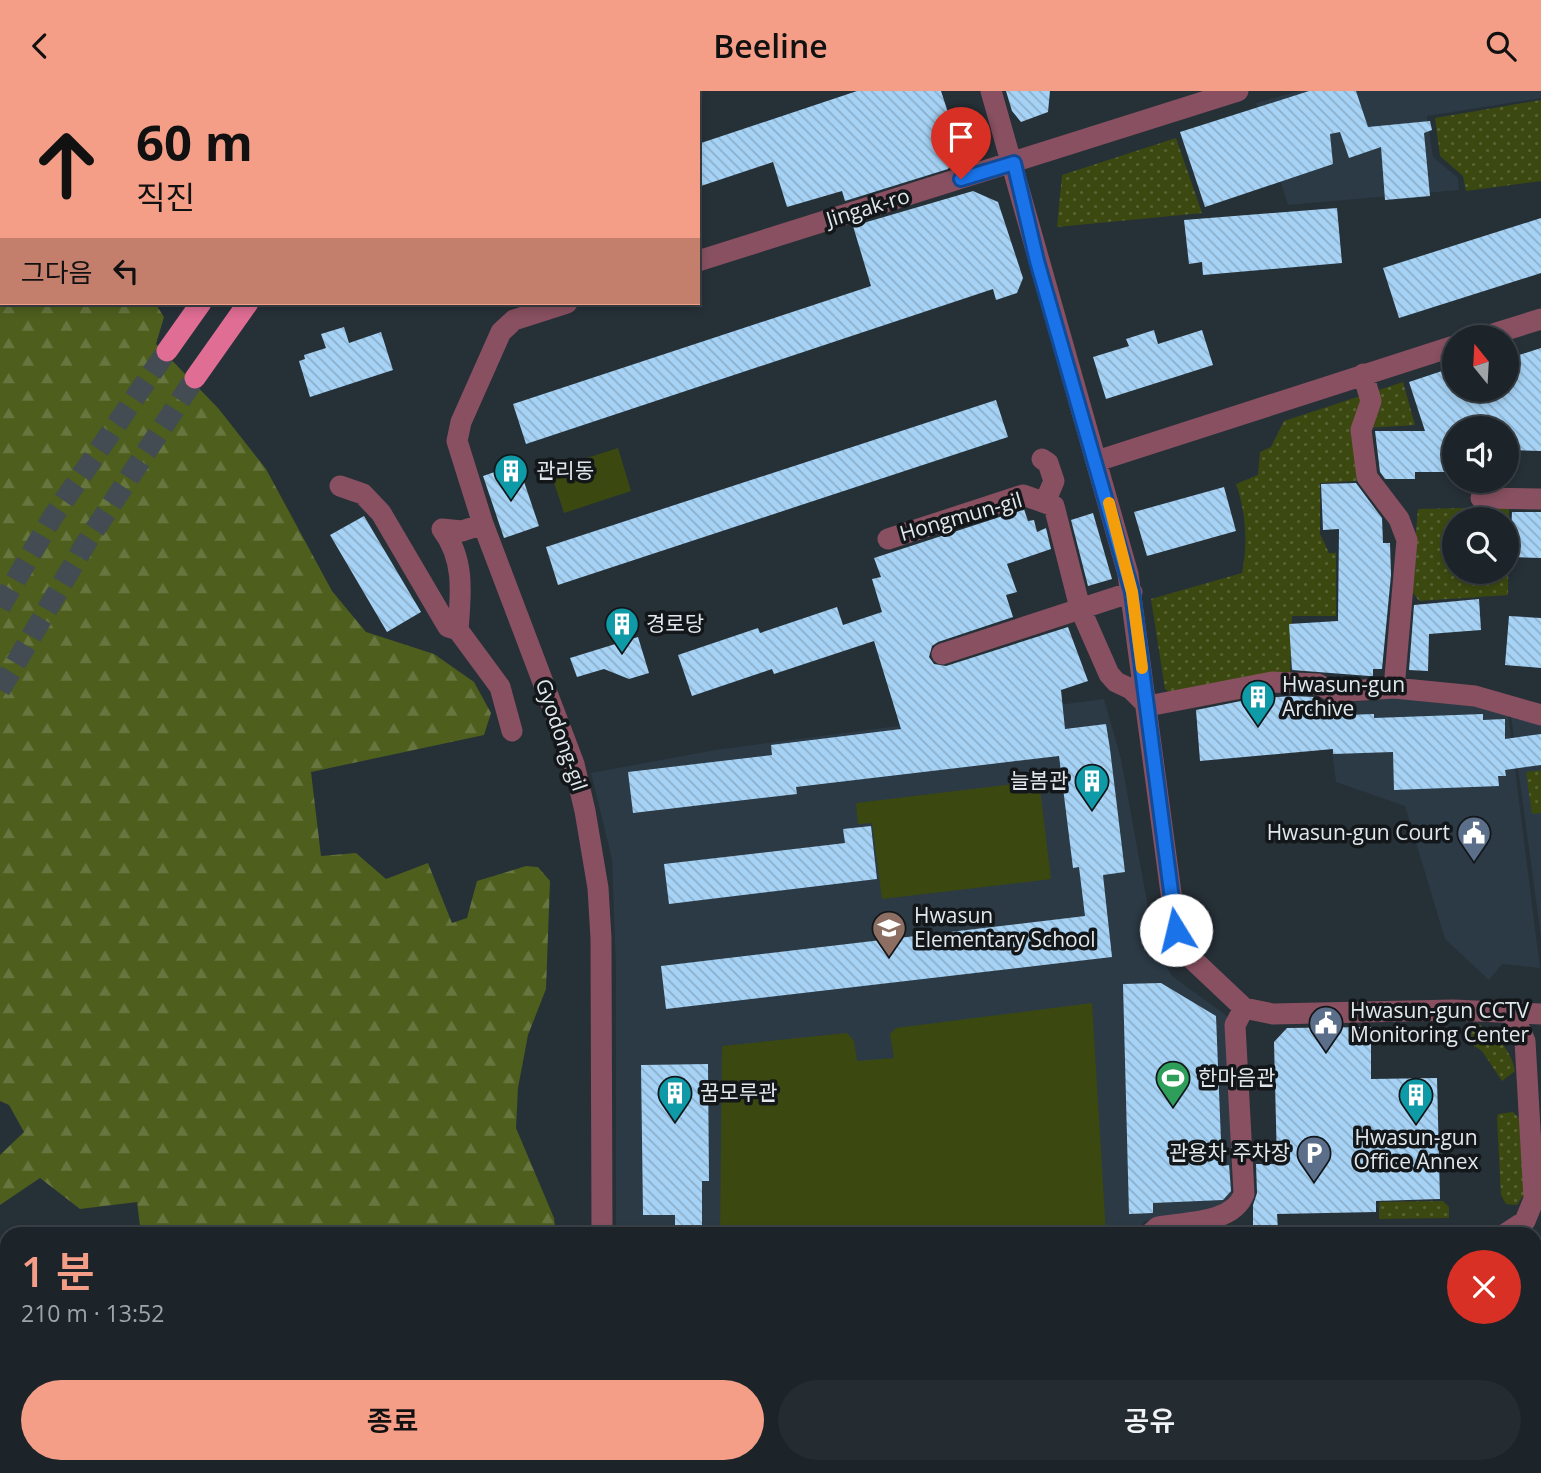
<!DOCTYPE html>
<html lang="ko">
<head>
<meta charset="utf-8">
<style>
	:root { --surface:#1c2429; --page:#252c31; --text:#f1f3f6; --muted:#a0a4a8; --line:#3a4146; --accent:#f49e87 }
	body { margin:0; font-family:"Open Sans","Noto Sans KR",sans-serif; background:var(--page); color:var(--text); height:100vh; display:flex; flex-direction:column; font-size:26px; white-space:nowrap }
	* { box-sizing:border-box; margin:0 }
	p { font-size:23px; color:var(--muted) }
	.icon { flex:none; width:38px; height:38px; fill:none; stroke:currentColor; stroke-width:2; stroke-linecap:round; stroke-linejoin:round }
	.map { position:relative; flex:1; overflow:hidden }
	.panel { position:absolute; left:0px; top:1136px; width:1542px; height:247px; display:flex; flex-direction:column; background:var(--surface); border-radius:21px 21px 0 0; box-shadow:0 4px 10px #0003,0 0 0 2px var(--line) }
	.panel>* { flex:none }
	.top-card { position:absolute; left:0px; top:0px; width:700px; height:214px; box-shadow:0 4px 10px #0003,0 0 0 2px var(--line); background:#f49e87; color:#111; overflow:hidden }
	.needle { width:46px; rotate:342deg }
	.tools { position:absolute; left:1442px; top:234px; display:grid; gap:14px }
	.tools a { display:grid; place-items:center; width:77px; height:77px; border-radius:50%; background:var(--surface); box-shadow:0 4px 10px #0003,0 0 0 2px var(--line); font-size:35px }
	.pin { position:absolute; display:grid; place-items:center; width:60px; height:60px; color:#fff; margin:-72px -30px; border-radius:50% 50% 50% 0; rotate:-45deg; box-shadow:0 0 7px #0007 }
	.pin .icon { rotate:45deg }
	.me { position:absolute; width:77px; margin:-38px; rotate:351deg; stroke-linejoin:round; filter:drop-shadow(0 0 5px #0008) }
	.turn { display:flex; align-items:center; gap:24px; height:147px; padding:0 21px; font-size:32px }
	.turn .icon { width:91px; height:91px; stroke-width:2.5 }
	.turn b { display:block; font-size:49px; line-height:60px }
	.then { display:flex; align-items:center; height:66px; padding:0 21px; background:#0003; gap:14px; font-size:26px }
	.round { display:grid; place-items:center; flex:none; width:74px; height:74px; border-radius:37px; background:var(--page) }
	.summary { display:flex; align-items:center; justify-content:space-between; height:119px; padding:0 21px }
	h1 { font-size:42px; font-weight:600; line-height:52px; color:var(--accent) }
	.action { display:flex; gap:14px; margin-top:auto; padding:14px 21px }
	.action a { flex:1; height:80px; border-radius:42px; background:var(--accent); color:#111; font-size:28px; font-weight:600; line-height:80px; text-align:center }
	.action a+a { background:var(--page); color:var(--text) }
	header { display:flex; justify-content:space-between; align-items:center; height:91px; padding:0 21px; background:var(--accent); color:#111; font-size:32px; font-weight:600 }
	.map>svg:first-child { display:block }
	.built { fill:#2b3a45 }
	.grass { fill:url(#grass-dots); fill-rule:evenodd }
	.forest { fill:url(#forest-firs) }
	.park { fill:#3b4910 }
	.building { fill:url(#building-back-hatch) }
	.lines { fill:none; stroke-linecap:round; stroke-linejoin:round }
	.major-tunnel { stroke:#424c52; stroke-width:21; stroke-dasharray:21 10; stroke-linecap:butt }
	.minor { stroke:#885061; stroke-width:21 }
	.major { stroke:#df6d94; stroke-width:21 }
	.route-casing { stroke:#114b97; stroke-width:18 }
	.route { stroke:#1a73e8; stroke-width:12 }
	.slow { stroke:#f59e0b; stroke-width:12 }
	.labels { text-anchor:middle; stroke-width:7; stroke-linejoin:round; paint-order:stroke }
	.street-label { font-size:21px; fill:#e1e8ed; stroke:#13171a }
	.poi-label { font-size:21px; fill:#e1e8ed; stroke:#13171a; text-anchor:start }
</style>
</head>
<body>
<header><svg class="icon" aria-label="back" viewBox="0 0 24 24"><path d="M15 5l-7 7 7 7"/></svg>Beeline<svg class="icon" aria-label="search" viewBox="0 0 24 24"><circle cx="10" cy="10" r="6"/><path d="M15 15l6 6"/></svg></header>
<div class="map">
<svg width="1541" height="1382" viewBox="0 0 1541 1382">
	<defs>
		<pattern id="grass-dots" width="8" height="8" patternUnits="userSpaceOnUse" patternTransform="scale(1.75)"><rect width="8" height="8" fill="#3b4910"/><path d="M2 2h.1M6 6h.1" fill="none" stroke="#576333" stroke-width="1.8" stroke-linecap="round"/></pattern>
		<pattern id="forest-firs" width="22" height="20" patternUnits="userSpaceOnUse" patternTransform="scale(1.75)"><rect width="22" height="20" fill="#4e5e1d"/><path d="M5 1l3.5 6h-7zM16 11l3.5 6h-7z" fill="#67753e"/></pattern>
		<pattern id="building-back-hatch" width="6" height="6" patternUnits="userSpaceOnUse" patternTransform="scale(1.75)"><rect width="6" height="6" fill="#a5d2f5"/><path d="M-1 5l2 2M0 0l6 6M5-1l2 2" fill="none" stroke="#8dafca"/></pattern>
	</defs>
	<rect width="100%" height="100%" fill="#263037"/>
	<path class="built" d="M 1299,0 L 1541,0 L 1541,7 L 1427,25 L 1433,66 L 1458,87 L 1459,99 L 1288,114 L 1256,12 Z
		M 1408,605 L 1418,610 L 1455,611 L 1508,622 L 1540,877 L 1502,873 L 1489,889 L 1445,848 L 1405,715 L 1336,691 L 1326,614 Z
		M 1104,608 L 1121,668 L 1155,855 L 1172,885 L 1227,925 L 1232,1105 L 1222,1117 L 1145,1130 L 1135,1143 L 616,1143 L 616,880 L 612,768 L 591,682 L 715,659 Z
		M 1511,625 L 1541,633 L 1541,846 Z
		M 1541,1161 L 1541,1382 L 1507,1382 L 1507,1376 L 1535,1376 L 1535,1162 Z
		M 680,1376 L 1154,1376 L 1154,1382 L 687,1382 Z"/>
	<path class="grass" d="M 1541,9 L 1541,90 L 1466,100 L 1463,85 L 1440,65 L 1435,27 Z
		M 1176,47 L 1202,122 L 1057,136 L 1062,84 Z
		M 1403,291 L 1415,334 L 1367,337 L 1371,389 L 1320,392 L 1320,443 L 1329,462 L 1336,462 L 1336,525 L 1292,525 L 1290,586 L 1171,602 L 1165,598 L 1151,508 L 1242,482 C 1248,452 1246,421 1236,393 L 1258,384 L 1260,361 L 1271,356 L 1284,330 Z
		M 1509,416 L 1508,504 L 1419,510 L 1411,499 L 1418,418 ZM 1454,429 L 1507,429 L 1507,481 L 1454,481 Z
		M 1541,679 L 1541,722 L 1532,723 L 1526,681 Z
		M 1473,931 C 1492,938 1512,959 1515,980 L 1502,990 L 1482,960 L 1470,952 Z
		M 1513,1021 L 1520,1028 L 1525,1102 L 1517,1114 L 1506,1113 L 1501,1104 L 1497,1027 L 1498,1023 Z
		M 1443,1110 L 1449,1116 L 1449,1127 L 1379,1128 L 1379,1111 Z
		M 1059,1376 L 1154,1376 L 1154,1382 L 1055,1382 Z"/>
	<path class="forest" d="M 0,0 L 15,2 L 2,2 L 2,212 L 155,212 L 164,226 L 156,253 L 218,317 L 266,378 L 332,500 L 366,541 L 434,563 L 474,591 L 491,622 L 484,644 L 311,681 L 321,765 L 356,762 L 386,788 L 428,772 L 452,832 L 467,827 L 477,790 L 526,775 L 538,776 L 550,790 L 546,898 L 528,944 L 518,997 L 516,1037 L 554,1127 L 556,1143 L 251,1143 L 249,1138 L 231,1134 L 221,1143 L 141,1143 L 137,1111 L 80,1118 L 40,1087 L 0,1114 L 0,1064 L 24,1041 L 9,1014 L 0,1010 Z"/>
	<path class="park" d="M 618,357 L 631,400 L 564,422 L 550,379 Z
		M 1039,690 L 1051,788 L 882,808 L 872,732 L 858,733 L 856,712 Z
		M 1092,912 L 1106,1143 L 720,1143 L 722,955 L 847,942 L 854,950 L 857,970 L 894,967 L 890,943 L 896,937 Z
		M 128,1376 L 379,1376 L 381,1382 L 130,1382 Z
		M 849,1376 L 978,1376 L 979,1382 L 849,1382 Z"/>
	<path class="building" d="M 857,0 L 941,0 L 954,40 L 976,33 L 948,78 L 845,110 L 842,100 L 787,116 L 773,71 L 698,96 L 698,53 Z
		M 1006,0 L 1050,0 L 1048,21 L 1021,31 L 1012,20 Z
		M 1309,0 L 1356,0 L 1368,36 L 1430,30 L 1432,39 L 1424,42 L 1430,105 L 1385,109 L 1381,56 L 1349,67 L 1340,41 L 1330,43 L 1333,73 L 1205,116 L 1180,41 Z
		M 973,100 L 998,111 L 1023,187 L 1017,202 L 996,209 L 993,198 L 526,353 L 513,313 L 871,195 L 853,135 Z
		M 1337,117 L 1342,172 L 1203,184 L 1202,171 L 1189,173 L 1184,129 Z
		M 1541,127 L 1541,182 L 1399,227 L 1383,177 Z
		M 344,236 L 349,252 L 381,241 L 393,279 L 310,306 L 299,270 L 305,268 L 304,264 L 326,257 L 321,243 Z
		M 1154,239 L 1158,253 L 1202,239 L 1213,274 L 1106,308 L 1093,266 L 1129,255 L 1126,248 Z
		M 1541,257 L 1541,360 L 1507,359 L 1507,338 L 1454,338 L 1454,381 L 1415,381 L 1415,388 L 1385,388 L 1380,381 L 1375,340 L 1425,340 L 1409,291 L 1454,276 L 1454,299 L 1507,299 L 1507,268 Z
		M 996,309 L 1008,346 L 558,494 L 546,456 Z
		M 518,373 L 539,435 L 504,447 L 483,385 Z
		M 1356,392 L 1382,427 L 1383,452 L 1390,452 L 1391,484 L 1382,578 L 1373,578 L 1373,585 L 1369,585 L 1292,579 L 1289,533 L 1338,530 L 1339,438 L 1323,439 L 1321,393 Z
		M 1224,396 L 1236,440 L 1147,465 L 1134,421 Z
		M 1024,418 L 1028,430 L 1034,429 L 1037,441 L 1046,437 L 1051,458 L 1007,473 L 1017,501 L 1006,504 L 1013,526 L 938,551 L 932,555 L 929,566 L 934,573 L 946,575 L 1068,536 L 1088,590 L 1061,599 L 1065,638 L 1106,633 L 1110,658 L 1125,781 L 1103,784 L 1112,866 L 666,918 L 661,875 L 1085,825 L 1079,776 L 1073,777 L 1059,665 L 796,696 L 797,703 L 633,722 L 628,681 L 772,664 L 771,654 L 901,638 L 874,550 L 774,583 L 772,578 L 692,605 L 678,564 L 758,537 L 760,542 L 837,516 L 843,534 L 882,521 L 872,488 L 881,486 L 874,467 Z
		M 1512,421 L 1541,421 L 1541,467 L 1510,466 Z
		M 1093,422 L 1112,488 L 1088,495 L 1071,429 Z
		M 364,425 L 421,521 L 387,541 L 330,444 Z
		M 1479,508 L 1481,539 L 1429,543 L 1428,580 L 1409,579 L 1414,514 Z
		M 1509,525 L 1541,527 L 1541,577 L 1505,574 Z
		M 638,546 L 649,582 L 629,588 L 604,578 L 577,586 L 570,567 Z
		M 1292,605 L 1315,606 L 1317,625 L 1374,623 L 1374,627 L 1483,623 L 1483,629 L 1505,628 L 1505,648 L 1541,643 L 1541,674 L 1505,679 L 1506,685 L 1498,685 L 1499,695 L 1394,699 L 1393,661 L 1333,663 L 1333,658 L 1200,670 L 1196,619 L 1251,608 Z
		M 871,735 L 877,788 L 669,813 L 664,773 L 845,752 L 843,738 Z
		M 1161,892 L 1216,925 L 1222,1075 L 1229,1074 L 1231,1100 L 1223,1109 L 1153,1112 L 1153,1122 L 1129,1123 L 1123,893 Z
		M 1371,936 L 1371,988 L 1437,987 L 1440,1108 L 1376,1110 L 1376,1121 L 1277,1123 L 1278,1138 L 1253,1139 L 1253,1114 L 1257,1102 L 1256,1073 L 1277,1073 L 1274,951 L 1287,937 Z
		M 708,973 L 709,1090 L 702,1090 L 702,1134 L 675,1134 L 675,1124 L 643,1124 L 641,974 Z"/>
	<g class="lines">
		<path class="major-tunnel" d="M 0,516 L 52,427 L 167,260
			M 0,599 L 86,452 L 195,287"/>
		<path class="minor" d="M 991,0 L 1128,483 L 1176,839 L 1191,867 L 1244,917 L 1235,934 L 1244,1103 C 1233,1133 1185,1131 1158,1136 L 1150,1143
			M 177,2 L 178,0
			M 698,170 L 1238,0
			M 567,212 L 514,229 L 501,241 L 461,331 L 457,350 L 483,433 L 574,673 L 585,720 L 598,797 L 601,847 L 602,1143
			M 1480,247 L 1541,228
			M 1363,283 L 1371,310 L 1361,339 L 1367,386 L 1399,428 L 1407,449 L 1394,597
			M 1042,368 L 1048,372 L 1054,390 L 1045,411
			M 1097,370 L 1454,255
			M 340,395 L 363,403 L 381,422 L 448,536 L 458,539 C 461,503 465,468 442,438 L 462,440 L 483,433
			M 1481,407 L 1541,408
			M 888,448 L 1023,404 L 1054,415 L 1080,517 L 1109,583 L 1116,591 L 1131,598 L 1148,615 L 1272,591 L 1318,593 L 1333,601 L 1394,597 L 1475,605 L 1541,624
			M 458,539 L 500,596 L 512,640
			M 942,563 L 1132,501
			M 1244,917 L 1273,923 L 1453,919 L 1541,923
			M 1505,1143 L 1525,1130 L 1534,1108 L 1525,950 L 1513,923
			M 116,1376 L 118,1382
			M 656,1376 L 660,1382
			M 1169,1376 L 1169,1382
			M 601,1382 L 603,1376
			M 1493,1382 L 1493,1376"/>
		<path class="major" d="M 349,2 L 351,0
			M 397,2 L 398,0
			M 167,260 L 201,212
			M 195,287 L 248,212"/>
	</g>
	<g class="lines">
		<g class="route-casing">
			<path id="route" d="M 961,88 L 1014,72 L 1037,170 L 1132,501 L 1176,839"/>
		</g>
		<use href="#route" class="route"/>
		<path class="slow" d="M 1109,412 L 1132,501 L 1142,577"/>
	</g>
	<defs>
		<g id="building-pin" transform="scale(1.75)"><path d="M0 17L-7.5 6A9.5 9.5 0 1 1 7.5 6Z" fill="#0f9aa8" stroke="#13171a"/><path d="M-4-6H4V6H1V3H-1V6H-4ZM-2.5-4.3h1.7v1.8h-1.7ZM.8-4.3h1.7v1.8H.8ZM-2.5-1h1.7V.8h-1.7ZM.8-1h1.7V.8H.8Z" fill="#fff"/></g>
		<g id="civic-pin" transform="scale(1.75)"><path d="M0 17L-7.5 6A9.5 9.5 0 1 1 7.5 6Z" fill="#5c6f8a" stroke="#13171a"/><path d="M-.6-6.5H3V-4.5H.6V-3L4-1V1h2V6H-6V1h2V-1L-.6-3ZM-1.2 2.5V6h2.4V2.5Z" fill="#fff"/></g>
		<g id="school-pin" transform="scale(1.75)"><path d="M0 17L-7.5 6A9.5 9.5 0 1 1 7.5 6Z" fill="#8d6e63" stroke="#13171a"/><path d="M0-5L7-2L0 1L-7-2ZM-4 1L0 2.5L4 1V4Q0 6-4 4Z" fill="#fff"/></g>
		<g id="stadium-pin" transform="scale(1.75)"><path d="M0 17L-7.5 6A9.5 9.5 0 1 1 7.5 6Z" fill="#2e9e5b" stroke="#13171a"/><path d="M0-5a6.5 5 0 1 0 0 10a6.5 5 0 1 0 0-10ZM-3.5-1.8h7v3.6h-7Z" fill="#fff"/></g>
		<g id="parking-pin" transform="scale(1.75)"><path d="M0 17L-7.5 6A9.5 9.5 0 1 1 7.5 6Z" fill="#5c6f8a" stroke="#13171a"/><path d="M-3.5-5.5H1a3.5 3.5 0 0 1 0 7H-1V5.5H-3.5ZM-1-3.4V-.6H.8a1.4 1.4 0 0 0 0-2.8Z" fill="#fff"/></g>
	</defs>
	<g fill-rule="evenodd">
		<use href="#building-pin" x="511" y="380"/>
		<use href="#building-pin" x="622" y="533"/>
		<use href="#building-pin" x="1258" y="606"/>
		<use href="#building-pin" x="1092" y="690"/>
		<use href="#civic-pin" x="1474" y="742"/>
		<use href="#school-pin" x="889" y="837"/>
		<use href="#civic-pin" x="1326" y="932"/>
		<use href="#stadium-pin" x="1173" y="987"/>
		<use href="#building-pin" x="675" y="1002"/>
		<use href="#building-pin" x="1416" y="1004"/>
		<use href="#parking-pin" x="1314" y="1062"/>
	</g>
	<g class="labels">
		<g class="street-label">
			<text transform="translate(868 117) rotate(-17)" y="7">Jingak-ro</text>
			<text transform="translate(961 426) rotate(-16)" y="7">Hongmun-gil</text>
			<text transform="translate(561 644) rotate(71)" y="7">Gyodong-gil</text>
		</g>
		<g class="poi-label">
			<text x="536" y="387">관리동</text>
			<text x="646" y="540">경로당</text>
			<text x="1282" y="601">Hwasun-gun<tspan x="1282" dy="24">Archive</tspan></text>
			<text x="1068" y="697" text-anchor="end">늘봄관</text>
			<text x="1450" y="749" text-anchor="end">Hwasun-gun Court</text>
			<text x="914" y="832">Hwasun<tspan x="914" dy="24">Elementary School</tspan></text>
			<text x="1350" y="927">Hwasun-gun CCTV<tspan x="1350" dy="24">Monitoring Center</tspan></text>
			<text x="1198" y="994">한마음관</text>
			<text x="700" y="1009">꿈모루관</text>
			<text x="1416" y="1054" text-anchor="middle">Hwasun-gun<tspan x="1416" dy="24">Office Annex</tspan></text>
			<text x="1290" y="1069" text-anchor="end">관용차 주차장</text>
		</g>
	</g>
</svg>
<div class="tools">
<a><svg class="needle" viewBox="-14 -14 28 28"><path d="M0-13l5 13h-10z" fill="#e53935"/><path d="M0 13l5-13h-10z" fill="#a0a4a8"/></svg></a>
<a><svg class="icon" aria-label="sound" viewBox="0 0 24 24"><path d="M4 9h4l5-4v14l-5-4H4zM17 9q2 3 0 6"/></svg></a>
<a><svg class="icon" aria-label="search" viewBox="0 0 24 24"><circle cx="10" cy="10" r="6"/><path d="M15 15l6 6"/></svg></a>
</div>
<div class="pin" style="left:961px;top:88px;background:#d93025"><svg class="icon" aria-label="arrive" viewBox="0 0 24 24"><path d="M6 21V4h12l-3 4 3 4H6"/></svg></div>
<svg class="me" style="left:1176px;top:839px" viewBox="-20 -20 40 40"><circle r="19" fill="#fff"/><path d="M0-13L10 11 0 6-10 11z" fill="#1a73e8"/></svg>
<div class="top-card">
<div class="turn"><svg class="icon" aria-label="ahead" viewBox="0 0 24 24"><path d="M12 20V5M6 11l6-6 6 6"/></svg><div><b>60 m</b>직진</div></div>
<div class="then">그다음<svg class="icon" aria-label="left" viewBox="0 0 24 24"><path d="M17 20v-9H6M10 6l-5 5 5 5"/></svg></div>
</div>
<section class="panel">
<div class="summary"><div><h1>1 분</h1><p>210 m · 13:52</p></div><a class="round" style="background:#d93025;color:#fff"><svg class="icon" aria-label="close" viewBox="0 0 24 24"><path d="M6 6l12 12M18 6L6 18"/></svg></a></div>
<div class="action"><a>종료</a><a>공유</a></div>
</section>
</div>
</body>
</html>
